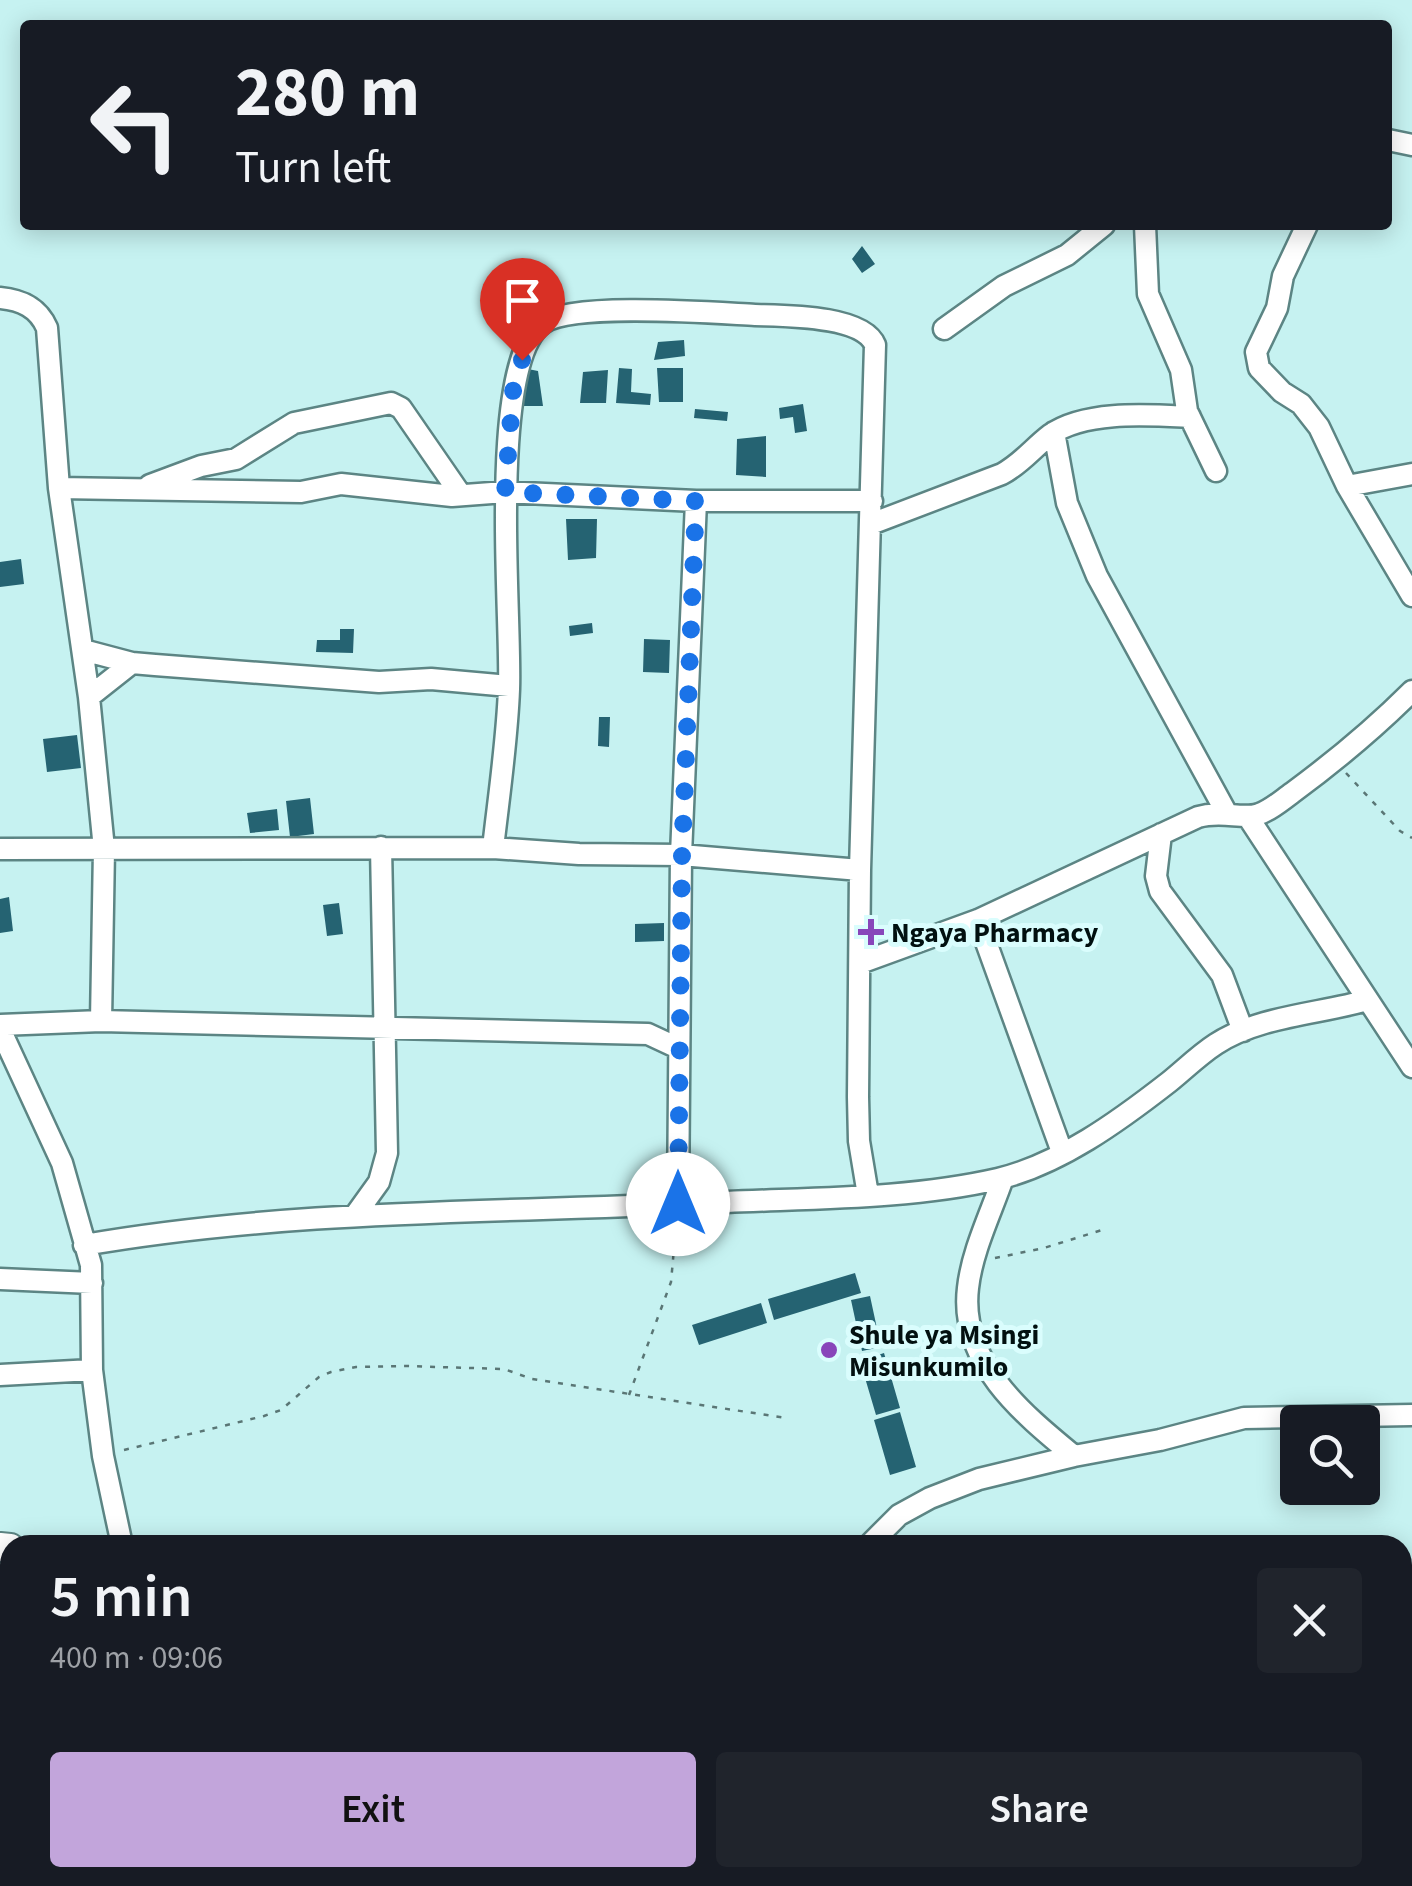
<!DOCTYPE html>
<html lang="en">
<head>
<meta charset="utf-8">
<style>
	:root { --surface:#171b24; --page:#20242c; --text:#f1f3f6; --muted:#9ea1a6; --accent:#c2a5db }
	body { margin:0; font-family:"Source Sans 3",sans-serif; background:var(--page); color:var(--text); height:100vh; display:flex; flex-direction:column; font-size:38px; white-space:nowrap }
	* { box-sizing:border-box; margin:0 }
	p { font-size:32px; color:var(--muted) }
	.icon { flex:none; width:55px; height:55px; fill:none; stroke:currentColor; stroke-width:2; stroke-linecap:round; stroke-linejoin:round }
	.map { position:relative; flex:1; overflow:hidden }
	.sheet { position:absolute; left:0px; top:1535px; width:1412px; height:352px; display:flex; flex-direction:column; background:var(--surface); border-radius:30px 30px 0 0; box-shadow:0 5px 25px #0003 }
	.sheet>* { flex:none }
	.banner { position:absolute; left:20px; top:20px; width:1372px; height:210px; border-radius:10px; box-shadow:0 5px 25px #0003; background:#171b24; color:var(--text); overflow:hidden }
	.controls { position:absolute; left:1280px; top:1405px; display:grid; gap:20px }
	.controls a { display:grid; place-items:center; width:100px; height:100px; border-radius:10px; background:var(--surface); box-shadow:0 5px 25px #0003; font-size:50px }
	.pin { position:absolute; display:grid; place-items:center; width:85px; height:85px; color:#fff; margin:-102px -42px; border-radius:50% 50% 50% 0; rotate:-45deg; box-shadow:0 0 10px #0007 }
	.pin .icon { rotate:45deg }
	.me { position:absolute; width:110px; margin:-55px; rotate:0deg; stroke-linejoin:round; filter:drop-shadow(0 0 8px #0008) }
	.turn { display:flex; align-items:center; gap:35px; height:210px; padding:0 50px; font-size:45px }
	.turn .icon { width:130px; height:130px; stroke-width:2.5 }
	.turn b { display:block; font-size:70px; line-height:85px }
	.round { display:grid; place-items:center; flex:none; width:105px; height:105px; border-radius:10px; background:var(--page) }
	.headline { display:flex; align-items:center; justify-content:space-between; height:170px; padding:0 50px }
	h1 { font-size:60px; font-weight:600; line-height:75px }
	.cta { display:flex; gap:20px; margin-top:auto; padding:20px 50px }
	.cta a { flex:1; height:115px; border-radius:10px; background:var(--accent); color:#111; font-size:40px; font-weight:600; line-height:115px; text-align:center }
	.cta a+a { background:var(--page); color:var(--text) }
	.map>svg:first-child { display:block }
	.building { fill:#256372 }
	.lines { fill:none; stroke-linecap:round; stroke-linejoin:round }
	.minor-casing { stroke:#5c8584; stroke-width:25 }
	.highway-casing { stroke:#5c8584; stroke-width:32 }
	.path { stroke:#5a7675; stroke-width:2.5; stroke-dasharray:5 8; stroke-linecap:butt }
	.minor { stroke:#fff; stroke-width:20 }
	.highway { stroke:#fff; stroke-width:28 }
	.route { stroke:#1a73e8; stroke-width:18; stroke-dasharray:0 32.4 }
	.poi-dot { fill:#8846ba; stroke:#dafdfd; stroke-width:4 }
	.labels { text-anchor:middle; stroke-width:10; stroke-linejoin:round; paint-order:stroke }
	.poi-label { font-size:28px; font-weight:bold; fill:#021010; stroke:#dafdfd; text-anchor:start }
</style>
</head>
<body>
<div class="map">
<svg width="1412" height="1886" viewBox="0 0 1412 1886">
	<rect width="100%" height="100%" fill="#c6f2f1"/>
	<path class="building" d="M 862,246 L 875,264 L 862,273 L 852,259 Z
		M 684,340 L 685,356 L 654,360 L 658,342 Z
		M 523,368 L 538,371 L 543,406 L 524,406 Z
		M 619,368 L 632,369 L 631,392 L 651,394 L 650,405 L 616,403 Z
		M 657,368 L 683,368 L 683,402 L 659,402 Z
		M 608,370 L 606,403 L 580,403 L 583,372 Z
		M 803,404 L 807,431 L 795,433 L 793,417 L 780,419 L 779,408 Z
		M 695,409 L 728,412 L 727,421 L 694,418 Z
		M 766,436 L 766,477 L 736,475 L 737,439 Z
		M 566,519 L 597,519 L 596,558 L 568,560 Z
		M 21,559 L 24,584 L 0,587 L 0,562 Z
		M 592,623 L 593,633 L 570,636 L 569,626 Z
		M 340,629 L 354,629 L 353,653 L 316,652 L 317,640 L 340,640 Z
		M 644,639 L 670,640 L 669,673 L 643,672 Z
		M 599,717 L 610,717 L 609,747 L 598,746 Z
		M 77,735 L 81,768 L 47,772 L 43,739 Z
		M 310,798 L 314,834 L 290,837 L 286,801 Z
		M 277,809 L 279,830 L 250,833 L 247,813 Z
		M 9,897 L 13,931 L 0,933 L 0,899 Z
		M 339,903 L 343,934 L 327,936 L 323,905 Z
		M 664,923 L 664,941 L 635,942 L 635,924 Z
		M 855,1273 L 861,1293 L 774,1320 L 768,1299 Z
		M 870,1296 L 881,1347 L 862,1351 L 851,1300 Z
		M 761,1303 L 767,1323 L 699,1345 L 692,1325 Z
		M 884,1353 L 900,1408 L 876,1415 L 860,1361 Z
		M 900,1412 L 916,1467 L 890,1475 L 874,1420 Z"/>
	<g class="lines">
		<g class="minor-casing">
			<path id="minor" d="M 1388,140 L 1412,145
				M 1145,225 L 1148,294 L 1181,370 L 1187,411 L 1216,471
				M 1307,225 L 1283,276 L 1277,308 L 1256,352 L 1259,368 L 1282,392 L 1301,404 L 1319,427 L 1347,486 L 1412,596
				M 0,298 C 21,300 38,307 47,328 L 59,488 L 89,697 L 104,849 L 101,1021
				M 944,329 L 1004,286 L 1067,255 L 1104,225
				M 1054,432 L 1067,503 L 1097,576 L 1226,812
				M 150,485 L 201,466 L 236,459 L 294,423 L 391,403 L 401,408 L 461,495
				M 1347,486 L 1412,474
				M 59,488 L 301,492 L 341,484 L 452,496 L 505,492 L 696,501 L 872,501
				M 871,524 L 1002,474 C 1021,464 1033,448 1050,435 C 1085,410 1149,415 1190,417
				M 83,650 L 132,663 L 155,665 L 379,682 L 431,679 L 509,686
				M 89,697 L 132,663
				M 1248,817 L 1412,1067
				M 1161,834 L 1156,876 L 1160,891 L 1222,975 L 1243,1031
				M 493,848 C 499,795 507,742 509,689 C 512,620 487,363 543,323 C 573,302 714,313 755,315 C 784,316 863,315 875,345 L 860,870 L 858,1097 L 859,1141 L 868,1195
				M 0,849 L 493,848 L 579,854 L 681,855 L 860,870
				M 978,920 L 1062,1152
				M 860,963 L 978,920 L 1198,817 C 1222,810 1243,820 1259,814 C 1271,810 1282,800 1292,793 C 1334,762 1375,728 1412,691
				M 0,1025 L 101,1021 L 648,1034 L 678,1048
				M 0,1029 L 62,1163 L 91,1265 L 92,1370 L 103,1456 L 122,1545
				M 1003,1178 C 991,1213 972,1251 968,1288 C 959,1362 1023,1414 1074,1456
				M 678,1205 L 681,855 L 696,501
				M 356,1214 L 379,1182 L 387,1153 L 381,847
				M 84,1245 C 297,1208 512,1213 727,1202 C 817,1198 910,1199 998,1179 C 1060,1164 1119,1121 1169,1082 C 1184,1070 1199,1055 1216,1044 C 1259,1016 1319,1014 1368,1000
				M 0,1279 L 92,1283
				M 0,1375 L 92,1370
				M 869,1545 L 899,1515 L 930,1498 L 979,1479 L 1074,1456 L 1160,1440 L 1244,1418 L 1412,1415
				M 1402,1750 L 1412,1752
				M 0,1771 L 10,1787
				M 64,1878 L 69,1886
				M 280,1878 L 285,1886
				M 1265,1886 L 1267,1878"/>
		</g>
		<g class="highway-casing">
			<path id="highway" d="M 0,1547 L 10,1548
				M 1402,1697 L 1412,1699"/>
		</g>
		<path class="path" d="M 1346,773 L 1400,831 L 1412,838
			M 995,1258 L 1044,1248 L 1102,1230
			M 629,1395 L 671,1282 L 676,1226
			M 124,1450 L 264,1416 L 281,1410 L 319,1377 L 331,1372 L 356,1367 L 405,1366 L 504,1369 L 532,1379 L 786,1418
			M 1402,1850 L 1412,1852
			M 474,1878 L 476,1886
			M 938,1886 L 941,1878"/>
		<use href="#minor" class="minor"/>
		<use href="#highway" class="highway"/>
	</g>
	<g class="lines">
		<path class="route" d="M 522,360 L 514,380 L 505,492 L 696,501 L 682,855 L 678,1204"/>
	</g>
	<g class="poi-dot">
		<path d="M866 917h10v10h10v10h-10v10h-10v-10h-10v-10h10z"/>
		<circle cx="829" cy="1350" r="10"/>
	</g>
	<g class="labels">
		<g class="poi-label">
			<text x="891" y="942">Ngaya Pharmacy</text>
			<text x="849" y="1344">Shule ya Msingi<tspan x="849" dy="32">Misunkumilo</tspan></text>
		</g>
	</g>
</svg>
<div class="controls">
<a><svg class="icon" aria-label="search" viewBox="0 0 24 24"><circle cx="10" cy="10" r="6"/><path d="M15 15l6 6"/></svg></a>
</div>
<div class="pin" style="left:522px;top:360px;background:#d93025"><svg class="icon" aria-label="arrive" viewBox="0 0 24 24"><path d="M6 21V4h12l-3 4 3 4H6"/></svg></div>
<svg class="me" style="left:678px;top:1204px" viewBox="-20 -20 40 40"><circle r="19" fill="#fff"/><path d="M0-13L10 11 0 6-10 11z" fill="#1a73e8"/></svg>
<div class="banner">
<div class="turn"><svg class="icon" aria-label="left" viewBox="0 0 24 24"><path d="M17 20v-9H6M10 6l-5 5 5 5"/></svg><div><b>280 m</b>Turn left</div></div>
</div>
<section class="sheet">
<div class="headline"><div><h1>5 min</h1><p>400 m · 09:06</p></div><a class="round"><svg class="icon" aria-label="close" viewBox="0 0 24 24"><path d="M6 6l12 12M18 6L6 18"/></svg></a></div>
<div class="cta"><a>Exit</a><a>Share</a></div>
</section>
</div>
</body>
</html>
